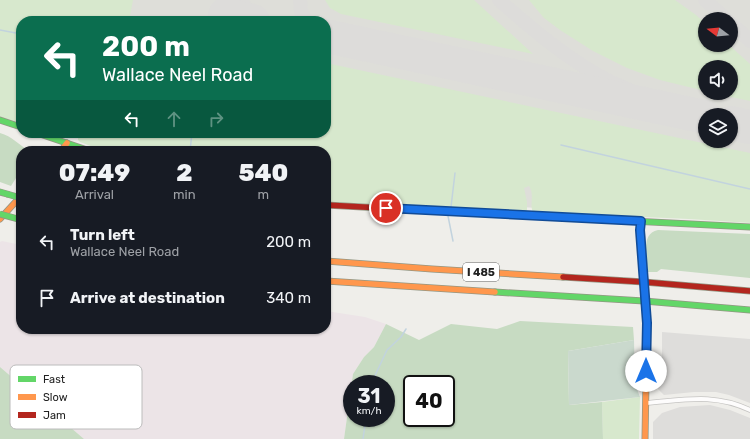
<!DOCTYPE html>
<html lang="en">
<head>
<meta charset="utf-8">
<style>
	:root { --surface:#171b24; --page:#242831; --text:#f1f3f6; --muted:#9ea1a6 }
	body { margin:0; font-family:Rubik,sans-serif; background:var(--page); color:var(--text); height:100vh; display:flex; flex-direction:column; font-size:15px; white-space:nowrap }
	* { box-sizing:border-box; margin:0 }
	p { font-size:13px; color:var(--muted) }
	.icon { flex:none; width:22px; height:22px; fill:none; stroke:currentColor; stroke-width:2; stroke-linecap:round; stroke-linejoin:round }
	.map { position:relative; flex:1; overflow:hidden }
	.details { position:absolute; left:16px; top:146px; width:315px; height:188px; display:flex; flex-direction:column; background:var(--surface); border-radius:16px; box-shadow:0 1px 3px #0004 }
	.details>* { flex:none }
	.top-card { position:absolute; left:16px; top:16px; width:315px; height:122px; border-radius:16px; box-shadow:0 1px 3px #0004; background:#0b6e4f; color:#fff; overflow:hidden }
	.needle { width:26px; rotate:286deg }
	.tools { position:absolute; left:698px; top:12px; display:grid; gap:8px }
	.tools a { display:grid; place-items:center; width:40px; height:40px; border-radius:50%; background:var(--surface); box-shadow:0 1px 3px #0004; font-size:20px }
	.speed { position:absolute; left:343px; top:375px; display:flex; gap:8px; font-size:20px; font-weight:700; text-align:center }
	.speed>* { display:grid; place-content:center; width:52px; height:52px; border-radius:50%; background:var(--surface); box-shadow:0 1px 3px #0004; line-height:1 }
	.speed small { font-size:10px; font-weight:400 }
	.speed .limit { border:2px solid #111; border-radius:6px; background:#fff; color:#111 }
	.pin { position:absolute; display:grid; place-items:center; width:34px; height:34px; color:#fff; margin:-17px; border:2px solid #fff; border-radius:50%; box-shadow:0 1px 4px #0007 }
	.me { position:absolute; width:44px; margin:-22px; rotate:0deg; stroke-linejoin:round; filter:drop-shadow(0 0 3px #0008) }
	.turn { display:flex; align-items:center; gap:14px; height:84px; padding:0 20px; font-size:18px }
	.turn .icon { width:52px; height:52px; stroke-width:2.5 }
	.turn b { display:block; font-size:28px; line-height:34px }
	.lanes { display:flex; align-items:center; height:38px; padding:0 20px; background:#0003; justify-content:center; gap:20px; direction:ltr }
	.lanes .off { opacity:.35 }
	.eta { display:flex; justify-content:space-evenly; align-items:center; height:68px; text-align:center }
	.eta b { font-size:24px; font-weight:800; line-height:28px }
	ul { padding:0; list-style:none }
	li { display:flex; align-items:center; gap:12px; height:56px; padding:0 20px }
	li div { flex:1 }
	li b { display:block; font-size:15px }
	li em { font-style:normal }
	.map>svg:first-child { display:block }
	.residential { fill:#dedddb }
	.industrial { fill:#ece4e7 }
	.airport { fill:#deded9; fill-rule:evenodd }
	.grass { fill:#d7e8cd }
	.forest { fill:#c7dbc2; fill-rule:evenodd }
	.cemetery { fill:#cad9cd }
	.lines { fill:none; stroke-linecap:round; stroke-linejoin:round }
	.stream { stroke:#c2d3de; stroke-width:1.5 }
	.taxiway { stroke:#dddcda; stroke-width:14 }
	.runway { stroke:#dddcda; stroke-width:34 }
	.street-casing { stroke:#c5c4c2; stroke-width:5.5 }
	.fast-casing { stroke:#939784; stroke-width:7 }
	.slow-casing { stroke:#939784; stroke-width:7 }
	.jam-casing { stroke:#939784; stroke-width:7 }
	.street { stroke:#fdfcfc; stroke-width:4 }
	.fast { stroke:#63d668; stroke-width:5.5 }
	.slow { stroke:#ff974d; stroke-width:5.5 }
	.jam { stroke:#b3261e; stroke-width:5.5 }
	.fast-bridge-casing { stroke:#939784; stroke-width:7; stroke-linecap:butt }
	.jam-bridge-casing { stroke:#939784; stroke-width:7; stroke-linecap:butt }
	.fast-bridge { stroke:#63d668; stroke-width:5.5 }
	.jam-bridge { stroke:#b3261e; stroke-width:5.5 }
	.route-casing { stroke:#114b97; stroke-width:10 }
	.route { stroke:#1a73e8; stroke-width:7 }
	.labels { text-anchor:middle; stroke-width:3; stroke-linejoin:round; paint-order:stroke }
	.shield { fill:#fff; stroke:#646464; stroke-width:1 }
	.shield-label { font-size:11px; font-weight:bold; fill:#212121 }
	.key { fill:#fff; stroke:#bcbcbc; stroke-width:1 }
	.key-label { font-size:11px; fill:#212121 }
</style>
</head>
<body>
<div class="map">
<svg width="750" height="439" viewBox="0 0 750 439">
	<rect width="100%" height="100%" fill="#efeeea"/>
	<path class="residential" d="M 662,332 L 750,339 L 750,403 L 729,395 L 716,392 L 694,392 L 664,395 L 658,389 L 662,353 Z
		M 710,405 L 730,410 L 750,418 L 750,439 L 653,439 L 653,422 L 662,413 L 680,407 Z"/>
	<path class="industrial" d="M 2,241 L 21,245 L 21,329 L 326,329 L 326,311 L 365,317 L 386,324 L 374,347 L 364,357 L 353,374 L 344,439 L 84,439 L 0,367 L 0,242 Z"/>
	<path class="airport" d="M 0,0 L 750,0 L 750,218 L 415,202 L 326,151 L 116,151 L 68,133 L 326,133 L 326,21 L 21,21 ZM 705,19 L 731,19 L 731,45 L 705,45 ZM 705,67 L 731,67 L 731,93 L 705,93 ZM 705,115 L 731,115 L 731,141 L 705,141 Z"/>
	<path class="grass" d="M 0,0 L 133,0 L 129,21 L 21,21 L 21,123 L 0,117 Z
		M 325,0 L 474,0 L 533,54 L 341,14 L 330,8 Z
		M 529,0 L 675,0 L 696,15 L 705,23 L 705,45 L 729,45 L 750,64 L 750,101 L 713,93 L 731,93 L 731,67 L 705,67 L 705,91 L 660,80 L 627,68 L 593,51 L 560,30 L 544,18 Z
		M 326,63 L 750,153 L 750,223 L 689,219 L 533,212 C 529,205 535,195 529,186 L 524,188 L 527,202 L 527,210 L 525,212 L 326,202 L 326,151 L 104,151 L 80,142 L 78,140 L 78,133 L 326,133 Z
		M 640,397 L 639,439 L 603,439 L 602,402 Z"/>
	<path class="forest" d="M 0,133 C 12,136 19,145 29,151 L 21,151 L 21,183 L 16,178 L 11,186 L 0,182 Z
		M 658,230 L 750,234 L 750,278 L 661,269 L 657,272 L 648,272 C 647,259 640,233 658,230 Z
		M 520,321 L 633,327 L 634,340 L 568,351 L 569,405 L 602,402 L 603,439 L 344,439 L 353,374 L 364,357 L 374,347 L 386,324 L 419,340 L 451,324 L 497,329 ZM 352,384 L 386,384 L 386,418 L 352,418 ZM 412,384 L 446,384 L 446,418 L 412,418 Z
		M 0,367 L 84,439 L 0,439 Z"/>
	<path class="cemetery" d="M 634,340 L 635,384 L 640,397 L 569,405 L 568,351 Z"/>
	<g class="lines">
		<path class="stream" d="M 0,30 L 21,34
			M 561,145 L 750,189
			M 190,151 L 192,133
			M 451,207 L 455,173
			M 448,216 L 453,241
			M 371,384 L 387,350 L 401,337 L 406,329
			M 363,439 L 366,418"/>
		<path class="taxiway" d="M 242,0 C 245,10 250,16 259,21
			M 300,0 L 301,11 L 306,21
			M 499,0 C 533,30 567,59 607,80 C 634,93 661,103 689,114
			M 705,0 L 726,19
			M 731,23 L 750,41
			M 326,36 L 332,38"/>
		<path class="runway" d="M 225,15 L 253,21
			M 326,36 L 705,117
			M 731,123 L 750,127"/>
		<g class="street-casing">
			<path id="street" d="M 646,403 C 685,400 714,393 750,410"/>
		</g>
		<g class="fast-casing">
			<path id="fast" d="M 0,120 L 21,127
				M 37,133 L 90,151
				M 0,192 L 7,194
				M 472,213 L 750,227
				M 495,292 L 644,301 L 750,310"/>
		</g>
		<g class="slow-casing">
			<path id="slow" d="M 61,151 L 67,143
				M 0,219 L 21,196
				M 641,221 L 643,267
				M 326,261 L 432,269 L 563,277
				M 326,281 L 495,292
				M 645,439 L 647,323"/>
		</g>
		<g class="jam-casing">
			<path id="jam" d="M 326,205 L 472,213
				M 563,277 L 644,282 L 750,291"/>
		</g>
		<use href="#street" class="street"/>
		<use href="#fast" class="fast"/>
		<use href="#slow" class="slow"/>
		<use href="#jam" class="jam"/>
		<g class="fast-bridge-casing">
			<path id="fast-bridge" d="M 7,194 L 21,198
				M 0,214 L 18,219"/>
		</g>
		<g class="jam-bridge-casing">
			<path id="jam-bridge" d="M 643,267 L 647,323"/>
		</g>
		<use href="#fast-bridge" class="fast-bridge"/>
		<use href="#jam-bridge" class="jam-bridge"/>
	</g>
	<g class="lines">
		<g class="route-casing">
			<path id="route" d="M 386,208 L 641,221 L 640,230 L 647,323 L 646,371"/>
		</g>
		<use href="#route" class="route"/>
	</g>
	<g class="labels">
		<rect class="shield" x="463" y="263" width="36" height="18" rx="3"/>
		<g class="shield-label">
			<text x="481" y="276">I 485</text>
		</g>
	</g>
	<rect x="10" y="365" width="132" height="64" rx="6" class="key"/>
	<rect x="18" y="376" width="18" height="6" fill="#63d668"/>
	<rect x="18" y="394" width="18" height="6" fill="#ff974d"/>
	<rect x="18" y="412" width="18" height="6" fill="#b3261e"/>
	<g class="key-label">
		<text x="43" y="383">Fast</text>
		<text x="43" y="401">Slow</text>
		<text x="43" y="419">Jam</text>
	</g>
</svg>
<div class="tools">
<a><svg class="needle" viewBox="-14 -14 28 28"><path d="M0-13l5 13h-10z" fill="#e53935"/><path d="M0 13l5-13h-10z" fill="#9ea1a6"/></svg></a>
<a><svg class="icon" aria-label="sound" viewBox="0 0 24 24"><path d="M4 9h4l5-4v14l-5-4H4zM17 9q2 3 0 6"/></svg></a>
<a><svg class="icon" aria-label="layers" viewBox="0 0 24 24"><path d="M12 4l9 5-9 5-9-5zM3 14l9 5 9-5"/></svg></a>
</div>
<div class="speed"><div>31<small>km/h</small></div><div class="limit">40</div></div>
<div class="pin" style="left:386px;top:208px;background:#d93025"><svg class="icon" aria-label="arrive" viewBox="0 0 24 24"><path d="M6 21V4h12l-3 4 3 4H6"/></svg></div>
<svg class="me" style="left:646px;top:371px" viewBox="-20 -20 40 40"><circle r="19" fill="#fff"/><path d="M0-13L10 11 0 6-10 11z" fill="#1a73e8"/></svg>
<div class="top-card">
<div class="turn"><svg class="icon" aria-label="left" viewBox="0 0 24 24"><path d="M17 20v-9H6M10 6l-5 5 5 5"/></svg><div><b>200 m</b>Wallace Neel Road</div></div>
<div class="lanes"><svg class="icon" aria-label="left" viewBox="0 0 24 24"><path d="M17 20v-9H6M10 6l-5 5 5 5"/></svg><svg class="icon off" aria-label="ahead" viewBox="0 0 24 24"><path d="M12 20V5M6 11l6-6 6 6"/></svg><svg class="icon off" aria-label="right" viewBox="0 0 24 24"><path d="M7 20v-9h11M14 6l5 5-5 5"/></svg></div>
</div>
<section class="details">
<div class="eta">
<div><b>07:49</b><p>Arrival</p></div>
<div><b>2</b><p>min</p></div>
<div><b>540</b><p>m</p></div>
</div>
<ul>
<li><svg class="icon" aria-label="left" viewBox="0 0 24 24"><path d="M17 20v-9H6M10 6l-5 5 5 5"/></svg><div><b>Turn left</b><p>Wallace Neel Road</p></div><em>200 m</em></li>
<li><svg class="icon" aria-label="arrive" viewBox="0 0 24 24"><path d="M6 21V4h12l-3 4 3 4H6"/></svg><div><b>Arrive at destination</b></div><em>340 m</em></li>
</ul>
</section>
</div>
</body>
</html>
